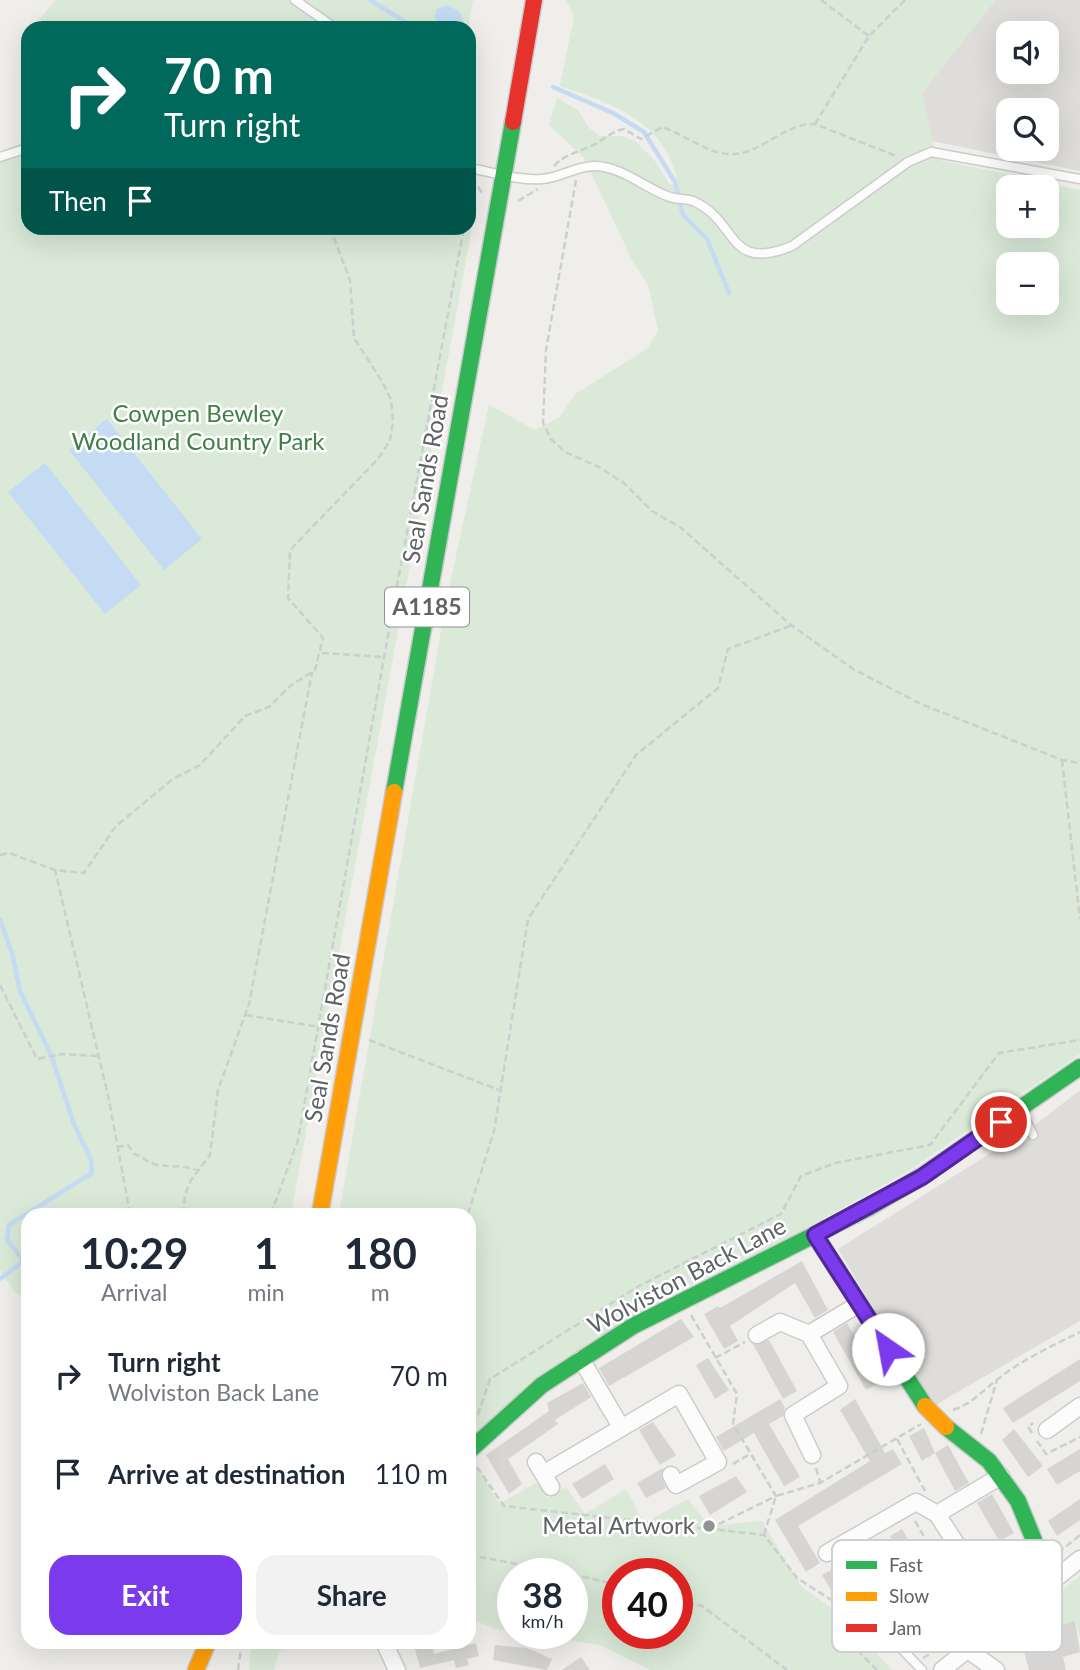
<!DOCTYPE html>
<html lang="en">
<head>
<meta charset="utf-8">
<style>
	:root { --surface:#fff; --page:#f2f2f3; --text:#1f2937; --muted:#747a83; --accent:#7c3aed }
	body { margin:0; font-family:Lato,sans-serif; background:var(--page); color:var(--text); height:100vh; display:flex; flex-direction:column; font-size:26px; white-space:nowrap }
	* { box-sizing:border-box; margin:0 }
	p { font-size:23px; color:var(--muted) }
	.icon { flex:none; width:38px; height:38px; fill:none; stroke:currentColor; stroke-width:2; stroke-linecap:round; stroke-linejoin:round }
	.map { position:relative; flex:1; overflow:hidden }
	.sheet { position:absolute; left:21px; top:1208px; width:455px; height:441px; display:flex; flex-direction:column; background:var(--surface); border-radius:21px; box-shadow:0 7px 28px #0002 }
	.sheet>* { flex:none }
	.guide { position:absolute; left:21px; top:21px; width:455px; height:214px; border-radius:21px; box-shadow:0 7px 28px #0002; background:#00695c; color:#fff; overflow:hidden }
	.buttons { position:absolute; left:996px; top:21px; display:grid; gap:14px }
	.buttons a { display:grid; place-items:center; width:63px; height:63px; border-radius:14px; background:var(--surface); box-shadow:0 7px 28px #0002; font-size:35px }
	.speed { position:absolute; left:497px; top:1558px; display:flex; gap:14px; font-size:35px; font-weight:700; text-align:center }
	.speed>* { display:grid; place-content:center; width:91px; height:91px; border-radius:50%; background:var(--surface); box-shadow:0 7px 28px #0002; line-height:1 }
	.speed small { font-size:18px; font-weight:400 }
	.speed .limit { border:10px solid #d22; background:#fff; color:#111 }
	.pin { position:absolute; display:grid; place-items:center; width:60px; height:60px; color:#fff; margin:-30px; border:4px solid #fff; border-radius:50%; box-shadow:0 2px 7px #0007 }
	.me { position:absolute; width:77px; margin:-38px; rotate:327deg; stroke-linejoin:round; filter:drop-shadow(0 0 5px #0008) }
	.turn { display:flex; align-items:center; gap:24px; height:147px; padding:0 28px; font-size:32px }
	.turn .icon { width:91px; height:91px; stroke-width:2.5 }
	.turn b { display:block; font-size:49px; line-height:60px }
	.then { display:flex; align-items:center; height:66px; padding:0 28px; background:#0003; gap:14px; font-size:26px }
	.eta { display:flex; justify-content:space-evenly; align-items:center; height:119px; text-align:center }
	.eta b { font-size:42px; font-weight:700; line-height:49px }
	.action { display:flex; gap:14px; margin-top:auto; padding:14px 28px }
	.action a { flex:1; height:80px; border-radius:21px; background:var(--accent); color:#fff; font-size:28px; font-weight:700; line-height:80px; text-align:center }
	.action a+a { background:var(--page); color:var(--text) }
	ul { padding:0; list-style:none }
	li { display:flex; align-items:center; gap:21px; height:98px; padding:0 28px }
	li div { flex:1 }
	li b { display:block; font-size:26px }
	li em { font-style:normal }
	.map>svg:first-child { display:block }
	.industrial { fill:#deddda; fill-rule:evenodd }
	.education { fill:#dfddd9 }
	.green { fill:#dae9d8; fill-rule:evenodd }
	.water { fill:#c4dbf3 }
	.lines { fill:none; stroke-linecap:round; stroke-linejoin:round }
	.stream { stroke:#c4dbf3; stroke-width:4.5 }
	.building { fill:#d6d5d3 }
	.lane-casing { stroke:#cccccb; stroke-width:11 }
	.street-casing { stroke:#cccccb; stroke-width:19 }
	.fast-casing { stroke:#cacacb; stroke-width:19 }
	.slow-casing { stroke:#cacacb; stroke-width:19 }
	.jam-casing { stroke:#cacacb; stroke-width:19 }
	.path { stroke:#cbcfcd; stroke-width:2.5; stroke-dasharray:7 3.5; stroke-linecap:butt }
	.lane { stroke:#fdfcfc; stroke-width:8 }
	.street { stroke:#fdfcfc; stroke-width:16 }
	.fast { stroke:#30b455; stroke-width:16 }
	.slow { stroke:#ff9f0a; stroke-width:16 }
	.jam { stroke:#e5322d; stroke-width:16 }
	.slow-bridge-casing { stroke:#cacacb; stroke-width:19; stroke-linecap:butt }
	.slow-bridge { stroke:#ff9f0a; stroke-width:16 }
	.route-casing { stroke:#51269a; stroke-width:18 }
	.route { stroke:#7c3aed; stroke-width:12 }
	.poi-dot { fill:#929395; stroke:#fff; stroke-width:2.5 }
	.labels { text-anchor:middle; stroke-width:5; stroke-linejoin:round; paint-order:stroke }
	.shield { fill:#fff; stroke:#909195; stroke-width:2 }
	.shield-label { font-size:23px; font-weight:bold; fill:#606267 }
	.park-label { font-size:24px; fill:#3e8045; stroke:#fff }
	.street-label { font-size:24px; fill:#606267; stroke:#fff }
	.poi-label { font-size:24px; fill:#606267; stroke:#fff; text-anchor:end }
	.key { fill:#fff; stroke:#cfd0d1; stroke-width:2 }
	.key-label { font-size:19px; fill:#606267 }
</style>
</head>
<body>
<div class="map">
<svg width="1080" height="1670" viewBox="0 0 1080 1670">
	<rect width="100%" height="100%" fill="#efeeea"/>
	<path class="industrial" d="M 995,0 L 1080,0 L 1080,171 L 932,141 L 922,93 ZM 1008,33 L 1046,33 L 1046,72 L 1008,72 ZM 1008,110 L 1046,110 L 1046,149 L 1008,149 Z"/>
	<path class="education" d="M 1080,1090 L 1080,1321 L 932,1407 L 838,1249 L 1035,1125 Z"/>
	<path class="green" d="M 55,0 L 473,0 L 468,28 L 64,28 L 39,20 Z
		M 566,0 L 995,0 L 922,93 L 932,141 L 939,160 L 1080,190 L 1080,1054 L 907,1172 L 807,1228 L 649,1305 L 537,1379 L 469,1442 L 469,1214 L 339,1214 L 447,597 L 489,405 L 535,430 L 560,417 L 575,394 L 647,349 L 658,331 L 649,287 L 633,262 L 584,158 L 549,125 L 557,98 L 578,110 L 589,128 L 600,136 L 622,136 L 635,141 L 655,161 L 669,184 L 678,185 C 668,122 613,104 560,86 L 574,17 ZM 1008,187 L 1046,187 L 1046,226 L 1008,226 ZM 1008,264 L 1046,264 L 1046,303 L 1008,303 Z
		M 28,140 L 28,228 L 469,228 L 469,205 L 475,211 L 291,1214 L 28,1214 L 28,1301 L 14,1291 L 0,1271 L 0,152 Z
		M 477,1466 L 499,1504 L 538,1482 L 548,1498 L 566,1487 L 585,1514 L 626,1489 L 644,1523 L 688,1499 L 709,1526 L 762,1521 L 801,1586 L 843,1617 L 892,1670 L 650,1670 L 600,1645 L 521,1633 L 572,1633 L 572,1573 L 513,1573 L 513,1632 L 495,1629 L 469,1618 L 469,1476 ZM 618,1573 L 677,1573 L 677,1633 L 618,1633 Z
		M 1080,1576 L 1080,1637 L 1075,1621 L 1058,1626 L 1051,1607 L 1063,1589 Z
		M 251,1642 L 300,1642 L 279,1652 L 274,1670 L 249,1670 Z"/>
	<path class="water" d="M 446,5 L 459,11 L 463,20 L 460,28 L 443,28 L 435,18 L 436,10 Z
		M 107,419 L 202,539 L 164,570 L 69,450 Z
		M 45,463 L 141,585 L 105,614 L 8,492 Z"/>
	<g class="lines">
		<path class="stream" d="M 370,0 L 415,28
			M 553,87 L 613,113 L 644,132 L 675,182 L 683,215 L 707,239 L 729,293
			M 0,920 L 12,953 L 20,991 L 51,1055 L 74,1124 L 91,1160 L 92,1173 L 9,1225 L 7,1240 L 24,1261 L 0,1279"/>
	</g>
	<path class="building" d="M 802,1261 L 828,1310 L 815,1318 L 795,1283 L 730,1326 L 738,1341 L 724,1349 L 704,1314 L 718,1306 L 720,1308 Z
		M 681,1319 L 694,1337 L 609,1386 L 599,1368 Z
		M 847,1323 L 881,1382 L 866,1390 L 833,1332 Z
		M 769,1340 L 797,1391 L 783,1399 L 753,1344 Z
		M 708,1358 L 729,1390 L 715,1399 L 696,1365 Z
		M 1080,1359 L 1080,1381 L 1013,1423 L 1003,1408 Z
		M 583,1383 L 591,1397 L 555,1420 L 558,1424 L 508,1459 L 522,1484 L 509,1494 L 486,1455 L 549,1411 L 547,1403 Z
		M 780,1399 L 785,1408 L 783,1416 L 769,1424 L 800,1477 L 784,1486 L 754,1433 L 724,1451 L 716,1437 Z
		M 855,1399 L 885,1453 L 893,1449 L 902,1464 L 798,1526 L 820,1563 L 806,1572 L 775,1520 L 870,1461 L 840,1410 Z
		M 653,1422 L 676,1455 L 660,1465 L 639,1430 Z
		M 924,1428 L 935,1453 L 922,1461 L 909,1436 Z
		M 1014,1429 L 1043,1466 L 1028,1477 L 1002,1440 Z
		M 948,1445 L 969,1483 L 955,1491 L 935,1453 Z
		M 1080,1449 L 1080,1471 L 1057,1485 L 1047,1469 Z
		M 605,1464 L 614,1479 L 582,1499 L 572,1484 Z
		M 663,1468 L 661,1475 L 666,1488 L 646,1498 L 637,1483 Z
		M 736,1476 L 747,1492 L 710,1515 L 699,1496 Z
		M 992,1494 L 1014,1533 L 999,1541 L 977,1503 Z
		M 1080,1499 L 1080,1520 L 1057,1536 L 1048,1521 Z
		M 902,1529 L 929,1575 L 959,1610 L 940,1627 L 946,1635 L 936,1641 L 931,1634 L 914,1647 L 885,1610 L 888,1607 L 886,1603 L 915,1580 L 890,1536 Z
		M 860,1553 L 869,1571 L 832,1592 L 822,1575 Z
		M 1056,1620 L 1058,1626 L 1075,1621 L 1080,1652 L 1063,1657 L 1066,1670 L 1029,1670 L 1023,1647 L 1045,1641 L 1041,1625 Z
		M 413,1642 L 431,1642 L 434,1654 L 476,1643 L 479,1656 L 467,1659 L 469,1665 L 456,1668 L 454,1660 L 420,1668 Z
		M 495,1645 L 527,1648 L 552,1659 L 547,1670 L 493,1660 Z
		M 581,1657 L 590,1670 L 562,1670 Z"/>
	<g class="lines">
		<g class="lane-casing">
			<path id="lane" d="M 295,0 L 335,28
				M 0,157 L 28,148
				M 469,168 C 493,172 518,181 542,179 C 560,178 576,166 594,166 C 620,166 644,187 667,196 C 676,200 685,198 693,201 C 739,221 726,273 792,246 L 908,162 L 931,152 L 1080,179
				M 1020,1109 L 1033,1135
				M 865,1611 L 922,1670"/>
		</g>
		<g class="street-casing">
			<path id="street" d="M 809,1334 L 859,1304
				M 757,1335 L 780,1322 L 809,1334 L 839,1386 L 793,1415 L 812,1455
				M 581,1359 L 621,1427
				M 1047,1430 L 1080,1406
				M 536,1462 L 551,1487
				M 543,1474 L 679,1394 L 718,1462 L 676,1485 L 671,1475
				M 937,1514 L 1001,1476
				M 827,1553 L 916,1502 L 937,1514 L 968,1562
				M 384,1642 L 397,1670
				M 968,1650 L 996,1670
				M 942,1670 L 1080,1559"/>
		</g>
		<g class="fast-casing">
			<path id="fast" d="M 394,792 L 513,122
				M 815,1235 L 925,1406
				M 946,1427 L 989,1461 L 1018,1501 L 1051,1582
				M 469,1451 L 542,1385 L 633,1326 L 870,1207 L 922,1176 L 1080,1067"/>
		</g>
		<g class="slow-casing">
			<path id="slow" d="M 320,1214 L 394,792
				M 196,1670 L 208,1642"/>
		</g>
		<g class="jam-casing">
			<path id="jam" d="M 513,122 L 534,0"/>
		</g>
		<path class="path" d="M 821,0 L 869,36
			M 815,124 L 869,36 L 905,0
			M 554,166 C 564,155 575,153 589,147 C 602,142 609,132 624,129 L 641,139 L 662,127 C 685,134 707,155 733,154 C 763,153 784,123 815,124 L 896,156
			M 472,178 L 482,193
			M 576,180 L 546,350 L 543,423 L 551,439 L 565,452 L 599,467 L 624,483 L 652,511 L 680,527 L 791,625 L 853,669 L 921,704 L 1062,760 L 1080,763
			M 469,201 L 469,203
			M 518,201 L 538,189
			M 322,653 L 384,657
			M 1062,760 L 1080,919
			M 0,855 L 9,853 L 55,870
			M 0,985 L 37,1059 L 61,1054 L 98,1056
			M 246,1015 L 332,1029
			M 369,1040 L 499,1090
			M 117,1147 L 128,1145 L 134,1154 C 142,1156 147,1162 154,1164 C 169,1168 183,1164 199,1171
			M 130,1214 L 109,1100 L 55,870 L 84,873 L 116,826 L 173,779 L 200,765 L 245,716 L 269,707 L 290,686 L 315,670 L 323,638 L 288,598 L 290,550 L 377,460 L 390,441 L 393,421 L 391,400 L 383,383 L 354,338 L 350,280 L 330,228
			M 183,1214 L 185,1195 L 191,1180 L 210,1155 L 218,1090 L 249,1004 L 312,672
			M 271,1214 L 298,1140 L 393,607 L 464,228
			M 468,1214 L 494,1131 L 528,919 L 636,755 L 718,688 L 728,649 L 790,626
			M 691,1315 L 737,1394 L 733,1424 L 776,1496 L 715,1526
			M 715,1358 L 745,1342
			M 953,1410 C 972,1404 982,1391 998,1379 C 1023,1359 1052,1346 1080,1332
			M 469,1421 L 478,1414 L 490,1379 L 639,1286 L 781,1214 L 801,1176 L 835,1163 L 930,1145 L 999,1053 L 1080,1040
			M 1032,1433 L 1028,1427 L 1033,1423
			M 981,1434 L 997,1380
			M 897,1439 L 925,1491
			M 1037,1441 L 1046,1454 L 1080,1437
			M 733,1464 L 750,1454
			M 477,1467 L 504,1506 L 764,1535 L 797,1578 L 836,1603 L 852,1645 L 877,1670
			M 816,1468 L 820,1482
			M 915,1521 L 939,1563
			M 764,1535 L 776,1496 L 820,1483 L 921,1424
			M 1058,1553 L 1080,1535
			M 469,1555 L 566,1573
			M 572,1574 L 618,1585
			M 949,1575 L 958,1587 L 978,1593 L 989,1610
			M 677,1600 L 702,1606 L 787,1670
			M 837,1603 L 939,1563 L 949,1575 L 956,1570
			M 923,1658 L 942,1647 L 1031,1575
			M 238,1670 L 242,1642"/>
		<use href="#lane" class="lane"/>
		<use href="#street" class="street"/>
		<use href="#fast" class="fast"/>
		<use href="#slow" class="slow"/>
		<use href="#jam" class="jam"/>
		<g class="slow-bridge-casing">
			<path id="slow-bridge" d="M 925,1406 L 946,1427"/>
		</g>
		<use href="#slow-bridge" class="slow-bridge"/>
	</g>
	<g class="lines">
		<g class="route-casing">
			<path id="route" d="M 888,1349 L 815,1235 L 922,1177 L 1001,1122"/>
		</g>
		<use href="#route" class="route"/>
	</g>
	<circle class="poi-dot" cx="709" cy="1526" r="7"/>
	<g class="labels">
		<rect class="shield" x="385" y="587.5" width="84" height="39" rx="5"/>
		<g class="shield-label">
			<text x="427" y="615">A1185</text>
		</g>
		<g class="park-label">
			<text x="198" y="422">Cowpen Bewley<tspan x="198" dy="28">Woodland Country Park</tspan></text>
		</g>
		<g class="street-label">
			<text transform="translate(426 479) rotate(-80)" y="8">Seal Sands Road</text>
			<text transform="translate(328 1038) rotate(-80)" y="8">Seal Sands Road</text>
			<text transform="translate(687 1276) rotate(-28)" y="8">Wolviston Back Lane</text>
		</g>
		<g class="poi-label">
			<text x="695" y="1534">Metal Artwork</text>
		</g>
	</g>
	<rect x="832" y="1540" width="230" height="112" rx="10" class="key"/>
	<rect x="846" y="1561" width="31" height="8" fill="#30b455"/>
	<rect x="846" y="1592" width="31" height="9" fill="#ff9f0a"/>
	<rect x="846" y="1624" width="31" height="8" fill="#e5322d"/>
	<g class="key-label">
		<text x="889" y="1572">Fast</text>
		<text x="889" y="1603">Slow</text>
		<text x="889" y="1635">Jam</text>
	</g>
</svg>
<div class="buttons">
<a><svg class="icon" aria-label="sound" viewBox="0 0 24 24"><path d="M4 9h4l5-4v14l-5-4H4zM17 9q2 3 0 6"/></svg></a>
<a><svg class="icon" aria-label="search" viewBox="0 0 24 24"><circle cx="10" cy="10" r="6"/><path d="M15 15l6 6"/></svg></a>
<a>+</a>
<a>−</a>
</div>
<div class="speed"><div>38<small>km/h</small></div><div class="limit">40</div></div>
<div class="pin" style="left:1001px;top:1122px;background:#d93025"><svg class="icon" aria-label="arrive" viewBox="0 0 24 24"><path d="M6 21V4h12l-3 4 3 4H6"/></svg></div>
<svg class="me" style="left:888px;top:1349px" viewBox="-20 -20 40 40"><circle r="19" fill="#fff"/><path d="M0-13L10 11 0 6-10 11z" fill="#7c3aed"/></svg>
<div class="guide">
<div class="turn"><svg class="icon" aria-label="right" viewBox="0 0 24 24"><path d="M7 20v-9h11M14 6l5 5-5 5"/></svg><div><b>70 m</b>Turn right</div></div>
<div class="then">Then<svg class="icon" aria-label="arrive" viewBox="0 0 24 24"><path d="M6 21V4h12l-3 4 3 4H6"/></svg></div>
</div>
<section class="sheet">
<div class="eta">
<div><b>10:29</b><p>Arrival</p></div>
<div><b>1</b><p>min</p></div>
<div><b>180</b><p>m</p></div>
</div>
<ul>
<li><svg class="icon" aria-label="right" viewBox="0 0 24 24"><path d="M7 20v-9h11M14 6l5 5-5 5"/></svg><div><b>Turn right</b><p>Wolviston Back Lane</p></div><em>70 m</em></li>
<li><svg class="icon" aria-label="arrive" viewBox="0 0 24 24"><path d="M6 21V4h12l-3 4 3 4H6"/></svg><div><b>Arrive at destination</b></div><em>110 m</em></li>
</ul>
<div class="action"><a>Exit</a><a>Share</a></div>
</section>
</div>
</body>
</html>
